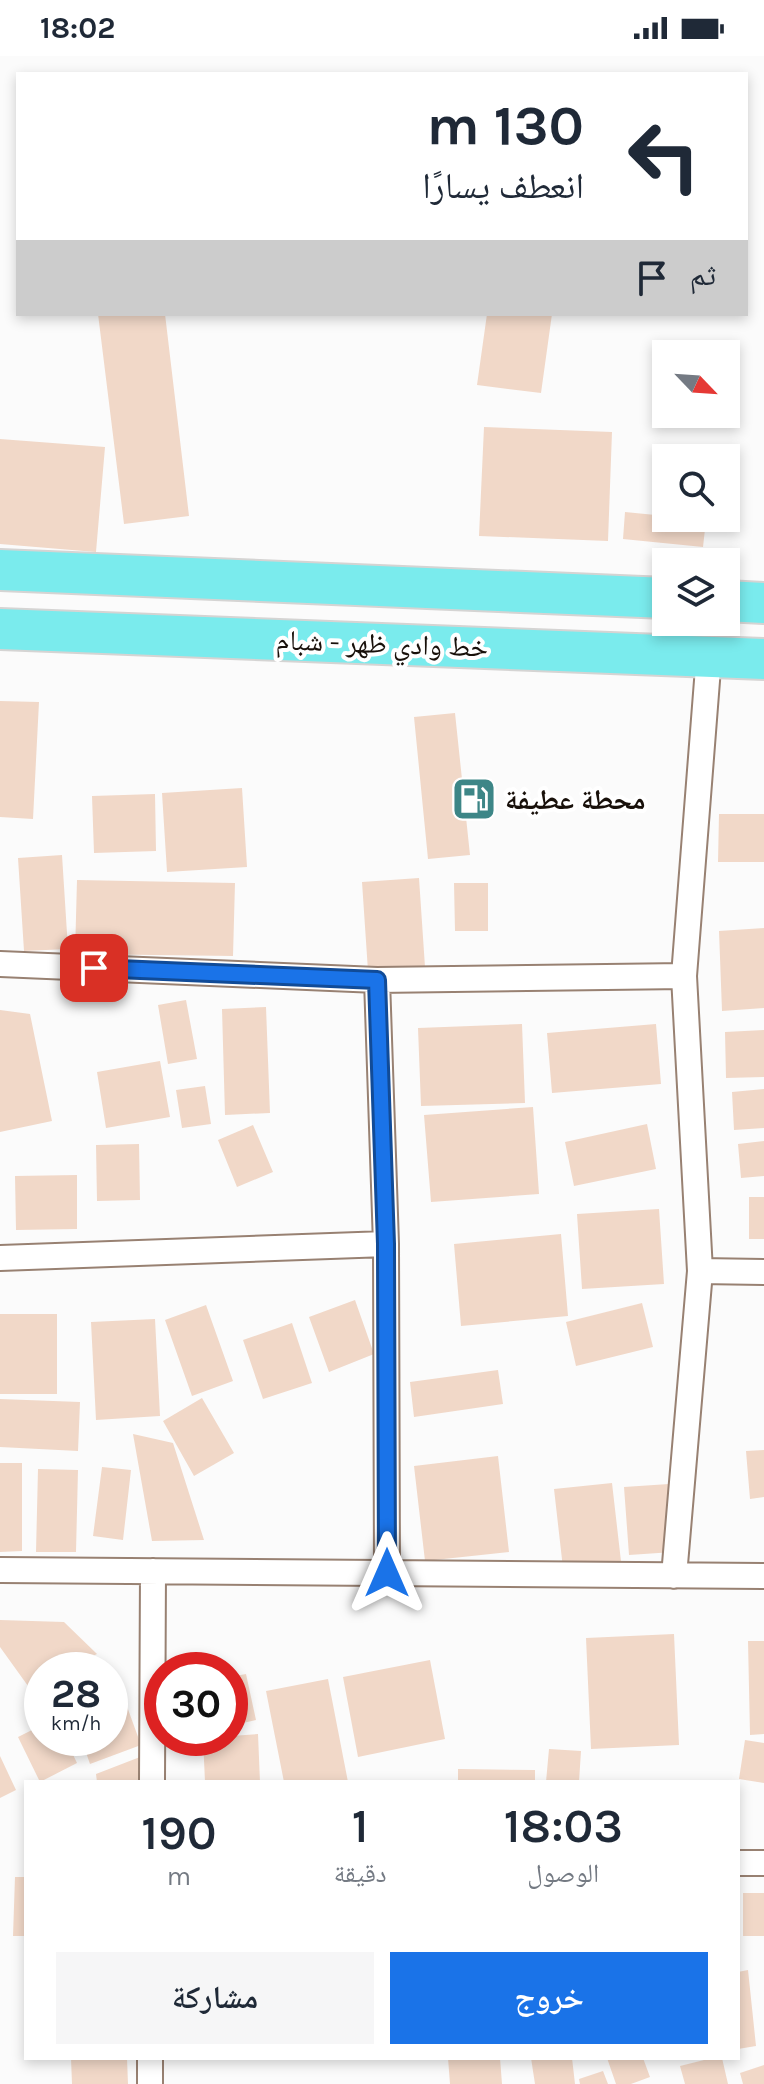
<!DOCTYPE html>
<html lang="ar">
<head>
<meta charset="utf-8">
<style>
	:root { --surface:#fff; --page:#f6f6f7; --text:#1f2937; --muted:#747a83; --accent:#1a73e8 }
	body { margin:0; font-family:Karla,"Noto Naskh Arabic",sans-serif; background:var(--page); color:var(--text); direction:rtl; height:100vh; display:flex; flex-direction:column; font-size:30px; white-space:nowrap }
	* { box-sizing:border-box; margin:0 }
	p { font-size:26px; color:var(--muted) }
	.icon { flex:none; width:44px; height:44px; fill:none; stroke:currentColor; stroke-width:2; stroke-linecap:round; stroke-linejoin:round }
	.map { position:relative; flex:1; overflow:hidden; direction:ltr }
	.details { position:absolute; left:24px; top:1724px; width:716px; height:280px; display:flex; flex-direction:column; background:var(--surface); border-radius:0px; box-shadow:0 4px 12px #0003; direction:rtl }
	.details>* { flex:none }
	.banner { position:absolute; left:16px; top:16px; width:732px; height:244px; border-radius:0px; box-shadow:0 4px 12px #0003; direction:rtl; background:#fff; color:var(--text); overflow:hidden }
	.needle { width:52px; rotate:115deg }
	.tools { position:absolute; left:652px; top:284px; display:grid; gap:16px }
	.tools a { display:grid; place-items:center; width:88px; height:88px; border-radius:0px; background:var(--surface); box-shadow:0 4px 12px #0003; font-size:40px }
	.speed { position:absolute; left:24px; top:1596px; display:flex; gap:16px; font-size:40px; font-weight:700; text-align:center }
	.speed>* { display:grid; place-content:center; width:104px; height:104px; border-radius:50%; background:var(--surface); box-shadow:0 4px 12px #0003; line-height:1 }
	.speed small { font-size:20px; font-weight:400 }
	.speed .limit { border:12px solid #d22; background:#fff; color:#111 }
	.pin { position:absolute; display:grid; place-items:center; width:68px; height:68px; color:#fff; margin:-34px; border-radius:16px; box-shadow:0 4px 12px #0006 }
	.me { position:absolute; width:88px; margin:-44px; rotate:0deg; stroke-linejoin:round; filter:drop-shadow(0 0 6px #0008) }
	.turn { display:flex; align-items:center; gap:28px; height:168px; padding:0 32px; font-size:36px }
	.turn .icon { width:104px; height:104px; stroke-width:2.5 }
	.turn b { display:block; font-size:56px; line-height:68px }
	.then { display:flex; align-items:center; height:76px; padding:0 32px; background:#0003; gap:16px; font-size:30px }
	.eta { display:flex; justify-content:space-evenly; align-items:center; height:136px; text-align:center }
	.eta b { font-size:48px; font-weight:600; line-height:56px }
	.action { display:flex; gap:16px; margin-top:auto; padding:16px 32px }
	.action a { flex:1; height:92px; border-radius:0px; background:var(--accent); color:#fff; font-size:32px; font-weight:600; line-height:92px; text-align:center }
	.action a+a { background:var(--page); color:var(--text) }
	.status { display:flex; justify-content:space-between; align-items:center; height:56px; padding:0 40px; background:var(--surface); direction:ltr }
	.status svg { height:22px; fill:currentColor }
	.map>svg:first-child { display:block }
	.building { fill:#f1d8c8 }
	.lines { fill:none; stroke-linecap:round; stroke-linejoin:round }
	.minor-casing { stroke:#988172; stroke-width:28 }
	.primary-casing { stroke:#d5d4d3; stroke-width:44 }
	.minor { stroke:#fff; stroke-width:24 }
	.primary { stroke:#7aebed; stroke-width:40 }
	.route-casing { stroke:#114b97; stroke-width:20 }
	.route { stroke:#1a73e8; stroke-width:14 }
	.labels { text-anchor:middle; stroke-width:8; stroke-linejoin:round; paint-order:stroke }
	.street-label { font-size:28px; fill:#18100a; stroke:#fff }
	.poi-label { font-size:28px; font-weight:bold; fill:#18100a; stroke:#fff; text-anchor:start }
</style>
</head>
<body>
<div class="status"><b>18:02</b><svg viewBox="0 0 49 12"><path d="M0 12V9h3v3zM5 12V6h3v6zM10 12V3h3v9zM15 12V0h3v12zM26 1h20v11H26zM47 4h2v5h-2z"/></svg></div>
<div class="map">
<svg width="764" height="2028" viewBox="0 0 764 2028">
	<rect width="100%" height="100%" fill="#fbfbfb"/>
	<path class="building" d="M 98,258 L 165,258 L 189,460 L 124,468 Z
		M 487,258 L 552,258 L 541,337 L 477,329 Z
		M 484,371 L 612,376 L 608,485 L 479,480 Z
		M 0,383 L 105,391 L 96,496 L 0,488 Z
		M 625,456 L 706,464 L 703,491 L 623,483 Z
		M 0,645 L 39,646 L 33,763 L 0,761 Z
		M 455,657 L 470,799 L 428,803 L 414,661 Z
		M 242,732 L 247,811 L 167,816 L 162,737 Z
		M 155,738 L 156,795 L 94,797 L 92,740 Z
		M 719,758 L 764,758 L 764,806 L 718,806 Z
		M 62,799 L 68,893 L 24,895 L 18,802 Z
		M 419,822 L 425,911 L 368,915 L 362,826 Z
		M 77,824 L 235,827 L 233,900 L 75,898 Z
		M 454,827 L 488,827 L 488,875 L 455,875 Z
		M 764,872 L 764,952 L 722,955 L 719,875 Z
		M 186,944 L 197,1003 L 168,1008 L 158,949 Z
		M 266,951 L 270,1057 L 225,1059 L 222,953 Z
		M 0,954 L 30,958 L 52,1065 L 0,1076 Z
		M 522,968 L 525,1047 L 421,1050 L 418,972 Z
		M 656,968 L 661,1028 L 552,1037 L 547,977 Z
		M 764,974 L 764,1021 L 726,1022 L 725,976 Z
		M 160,1005 L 170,1061 L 106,1072 L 97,1016 Z
		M 205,1030 L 211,1068 L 182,1072 L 176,1034 Z
		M 764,1033 L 764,1072 L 734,1074 L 732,1036 Z
		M 533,1051 L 539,1138 L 431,1146 L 424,1059 Z
		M 647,1068 L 656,1113 L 574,1130 L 565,1086 Z
		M 253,1069 L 273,1116 L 237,1131 L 218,1084 Z
		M 764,1085 L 764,1120 L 741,1122 L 738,1088 Z
		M 139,1088 L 140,1144 L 97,1145 L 96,1089 Z
		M 77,1119 L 77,1173 L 16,1174 L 15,1120 Z
		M 749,1141 L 764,1141 L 764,1183 L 749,1183 Z
		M 659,1153 L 664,1228 L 582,1233 L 577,1158 Z
		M 561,1178 L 568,1260 L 461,1270 L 454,1188 Z
		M 355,1244 L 374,1298 L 329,1316 L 309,1261 Z
		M 642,1247 L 653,1291 L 576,1310 L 566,1266 Z
		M 206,1249 L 233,1325 L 192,1340 L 165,1264 Z
		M 0,1258 L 57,1258 L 57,1338 L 0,1338 Z
		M 155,1263 L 160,1360 L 96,1364 L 91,1266 Z
		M 292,1267 L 312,1327 L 263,1343 L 243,1284 Z
		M 498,1314 L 503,1348 L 414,1361 L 410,1326 Z
		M 202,1342 L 234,1397 L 194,1420 L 163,1365 Z
		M 0,1343 L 80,1346 L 78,1395 L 0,1391 Z
		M 133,1378 L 173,1387 L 204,1484 L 152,1485 Z
		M 764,1394 L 764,1441 L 750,1443 L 746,1395 Z
		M 498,1400 L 509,1496 L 425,1505 L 414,1410 Z
		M 0,1407 L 22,1407 L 22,1495 L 0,1496 Z
		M 102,1411 L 131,1414 L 123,1484 L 93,1480 Z
		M 38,1413 L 78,1414 L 76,1496 L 36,1496 Z
		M 612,1427 L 622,1514 L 564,1521 L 554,1433 Z
		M 684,1427 L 688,1495 L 629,1499 L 624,1431 Z
		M 0,1564 L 64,1566 L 97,1598 L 63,1614 L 42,1614 L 42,1623 L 28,1630 L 0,1591 Z
		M 674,1578 L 679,1689 L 591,1693 L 586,1582 Z
		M 748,1585 L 764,1585 L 764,1678 L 750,1679 Z
		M 430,1604 L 445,1683 L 358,1701 L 343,1621 Z
		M 113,1612 L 141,1689 L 90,1708 L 81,1682 L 110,1682 Z
		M 246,1618 L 256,1664 L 230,1670 L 230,1621 Z
		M 328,1623 L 348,1726 L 284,1726 L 266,1635 Z
		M 42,1669 L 42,1682 L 65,1682 L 77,1707 L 40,1726 L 18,1681 Z
		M 258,1678 L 260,1726 L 205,1726 L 203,1682 Z
		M 745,1684 L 764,1687 L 764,1727 L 739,1723 Z
		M 549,1693 L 581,1695 L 579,1726 L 546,1726 Z
		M 0,1700 L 16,1734 L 0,1742 Z
		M 140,1701 L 140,1726 L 97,1726 L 96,1718 Z
		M 458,1713 L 535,1714 L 535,1726 L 458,1726 Z
		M 15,1821 L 26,1821 L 26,1880 L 13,1880 Z
		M 743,1837 L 764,1837 L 764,1880 L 743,1880 Z
		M 748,1914 L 756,1990 L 738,1993 L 738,1916 Z
		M 71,2002 L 127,2002 L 128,2028 L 72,2028 Z
		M 448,2002 L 500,2002 L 502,2028 L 450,2028 Z
		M 531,2002 L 572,2002 L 575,2028 L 535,2028 Z
		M 607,2002 L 643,2002 L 650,2021 L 631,2028 L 616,2028 Z
		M 712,2002 L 722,2002 L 728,2028 L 685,2028 L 680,2010 Z
		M 764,2009 L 764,2028 L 743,2028 L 740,2017 Z
		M 603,2015 L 608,2028 L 580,2028 L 579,2023 Z"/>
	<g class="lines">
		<g class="minor-casing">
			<path id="minor" d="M 0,908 L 377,924 L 684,920
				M 377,924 L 386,1188 L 387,1517
				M 0,1202 L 386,1188
				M 700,1215 L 764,1216
				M 0,1514 L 764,1520
				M 674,1520 L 700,1215 L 684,920 L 709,599
				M 152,1726 L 153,1515
				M 738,1807 L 764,1807
				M 150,2028 L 150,2002"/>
		</g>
		<g class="primary-casing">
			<path id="primary" d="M 0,514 L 666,542
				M 726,545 L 764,547
				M 0,573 L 764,603"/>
		</g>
		<use href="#minor" class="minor"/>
		<use href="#primary" class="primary"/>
	</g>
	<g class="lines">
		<g class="route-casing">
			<path id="route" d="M 94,912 L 377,924 L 386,1188 L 387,1517"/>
		</g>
		<use href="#route" class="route"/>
	</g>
	<defs>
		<g id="fuel-square" transform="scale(2.3)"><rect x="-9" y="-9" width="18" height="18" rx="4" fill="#3d8687" stroke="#fff"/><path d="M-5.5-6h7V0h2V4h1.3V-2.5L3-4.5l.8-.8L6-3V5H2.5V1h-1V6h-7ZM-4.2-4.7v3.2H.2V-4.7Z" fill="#fff"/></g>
	</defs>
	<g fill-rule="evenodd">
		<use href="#fuel-square" x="474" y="743"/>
	</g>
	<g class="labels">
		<g class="street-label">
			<text transform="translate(382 587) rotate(2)" y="10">خط وادي ظهر - شبام</text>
		</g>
		<g class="poi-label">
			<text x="505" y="753">محطة عطيفة</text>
		</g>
	</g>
</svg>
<div class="tools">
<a><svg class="needle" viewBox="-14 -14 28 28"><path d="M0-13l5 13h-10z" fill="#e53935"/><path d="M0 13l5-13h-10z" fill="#747a83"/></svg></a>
<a><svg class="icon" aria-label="search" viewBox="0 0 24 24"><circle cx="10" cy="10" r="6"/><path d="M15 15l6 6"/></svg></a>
<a><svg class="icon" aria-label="layers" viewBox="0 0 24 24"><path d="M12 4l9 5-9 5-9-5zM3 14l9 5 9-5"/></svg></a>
</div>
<div class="speed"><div>28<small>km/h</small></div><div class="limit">30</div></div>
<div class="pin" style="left:94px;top:912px;background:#d93025"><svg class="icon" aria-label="arrive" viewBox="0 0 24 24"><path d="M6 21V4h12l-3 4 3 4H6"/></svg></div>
<svg class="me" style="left:387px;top:1517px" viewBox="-20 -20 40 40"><path d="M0-17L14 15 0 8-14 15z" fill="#1a73e8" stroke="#fff" stroke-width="4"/></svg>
<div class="banner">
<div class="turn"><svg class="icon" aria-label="left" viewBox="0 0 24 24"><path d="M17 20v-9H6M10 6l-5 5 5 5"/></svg><div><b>130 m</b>انعطف يسارًا</div></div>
<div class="then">ثم<svg class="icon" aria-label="arrive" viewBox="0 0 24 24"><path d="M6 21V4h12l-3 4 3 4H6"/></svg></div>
</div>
<section class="details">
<div class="eta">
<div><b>18:03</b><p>الوصول</p></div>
<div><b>1</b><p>دقيقة</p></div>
<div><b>190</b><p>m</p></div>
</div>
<div class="action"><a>خروج</a><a>مشاركة</a></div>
</section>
</div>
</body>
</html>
